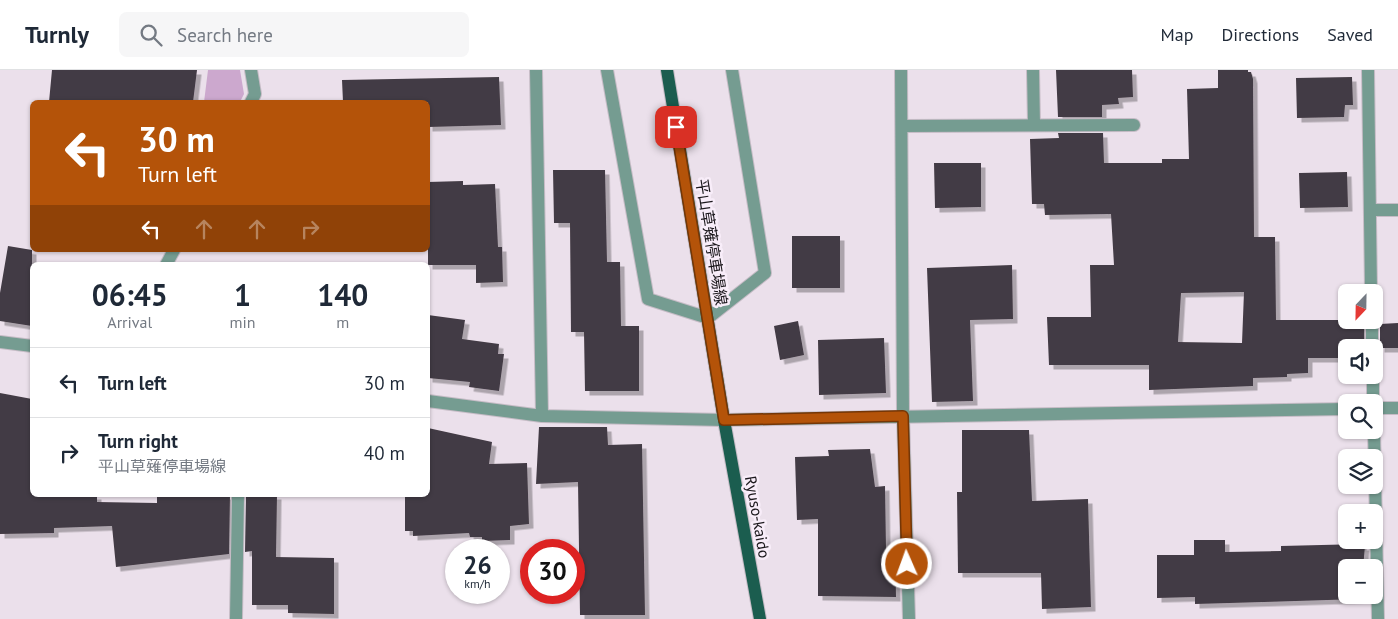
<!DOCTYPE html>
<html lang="en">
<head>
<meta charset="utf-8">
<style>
	:root { --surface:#fff; --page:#f6f6f7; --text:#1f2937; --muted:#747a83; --line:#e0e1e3 }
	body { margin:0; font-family:"PT Sans","Noto Sans JP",sans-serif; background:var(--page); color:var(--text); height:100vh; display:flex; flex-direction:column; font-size:19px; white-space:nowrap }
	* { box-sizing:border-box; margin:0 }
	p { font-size:16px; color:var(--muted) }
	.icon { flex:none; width:28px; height:28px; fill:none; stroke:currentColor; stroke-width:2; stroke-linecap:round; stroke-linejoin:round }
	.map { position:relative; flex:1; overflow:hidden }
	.sheet { position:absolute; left:30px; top:192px; width:400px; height:235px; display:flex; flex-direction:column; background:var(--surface); border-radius:8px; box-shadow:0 1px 4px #0004 }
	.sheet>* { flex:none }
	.guide { position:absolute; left:30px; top:30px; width:400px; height:152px; border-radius:8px; box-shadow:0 1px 4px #0004; background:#b45309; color:#fff; overflow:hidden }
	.needle { width:32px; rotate:202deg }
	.tools { position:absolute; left:1338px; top:214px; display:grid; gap:10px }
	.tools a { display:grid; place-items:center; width:45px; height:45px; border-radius:8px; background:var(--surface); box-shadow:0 1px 4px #0004; font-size:25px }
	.speed { position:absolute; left:445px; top:469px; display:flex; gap:10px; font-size:25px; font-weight:700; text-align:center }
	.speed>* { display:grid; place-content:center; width:65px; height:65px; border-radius:50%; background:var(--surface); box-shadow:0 1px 4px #0004; line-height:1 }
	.speed small { font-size:12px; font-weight:400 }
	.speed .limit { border:8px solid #d22; background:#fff; color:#111 }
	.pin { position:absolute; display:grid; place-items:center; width:42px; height:42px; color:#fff; margin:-21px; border-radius:10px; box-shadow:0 2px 8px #0006 }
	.me { position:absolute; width:55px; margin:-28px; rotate:358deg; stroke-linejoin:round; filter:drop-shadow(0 0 4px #0008) }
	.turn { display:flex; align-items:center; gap:18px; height:105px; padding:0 25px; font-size:22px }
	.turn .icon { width:65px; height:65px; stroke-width:2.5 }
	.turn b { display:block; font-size:35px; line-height:42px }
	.lanes { display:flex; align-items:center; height:48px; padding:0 25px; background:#0003; justify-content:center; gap:25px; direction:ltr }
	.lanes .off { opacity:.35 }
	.eta { display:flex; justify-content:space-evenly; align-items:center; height:85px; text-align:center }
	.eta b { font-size:30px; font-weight:800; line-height:35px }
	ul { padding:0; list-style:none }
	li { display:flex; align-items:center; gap:15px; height:70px; padding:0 25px; border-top:1px solid var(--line) }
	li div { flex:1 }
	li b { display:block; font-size:19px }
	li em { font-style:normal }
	header { display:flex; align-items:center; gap:30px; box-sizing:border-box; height:70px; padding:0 25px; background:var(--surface); border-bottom:1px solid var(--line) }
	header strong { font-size:24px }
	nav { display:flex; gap:28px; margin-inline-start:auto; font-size:18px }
	.search { width:350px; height:45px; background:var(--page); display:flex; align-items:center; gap:12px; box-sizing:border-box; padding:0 18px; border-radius:8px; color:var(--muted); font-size:19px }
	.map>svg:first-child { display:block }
	.green { fill:#cca8ce }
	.building { fill:#433b44; fill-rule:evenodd; filter:url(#shadow) }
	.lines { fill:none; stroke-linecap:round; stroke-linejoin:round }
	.minor-casing { stroke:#c6bcc6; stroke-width:14 }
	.major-casing { stroke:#c6bcc6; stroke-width:14 }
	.minor { stroke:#759c91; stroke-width:12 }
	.major { stroke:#1b5d4f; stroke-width:12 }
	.route-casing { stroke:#753606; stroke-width:12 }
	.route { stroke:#b45309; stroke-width:9 }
	.labels { text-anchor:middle; stroke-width:5; stroke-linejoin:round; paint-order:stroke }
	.street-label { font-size:16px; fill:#1c191d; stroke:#f8edf9 }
</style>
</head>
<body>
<header>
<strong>Turnly</strong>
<div class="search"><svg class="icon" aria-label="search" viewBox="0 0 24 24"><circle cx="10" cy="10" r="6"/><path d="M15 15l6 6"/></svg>Search here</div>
<nav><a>Map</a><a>Directions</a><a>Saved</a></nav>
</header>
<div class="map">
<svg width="1398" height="549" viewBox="0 0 1398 549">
	<defs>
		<filter id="shadow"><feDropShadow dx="4.5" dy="4.5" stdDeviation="0" flood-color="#0004"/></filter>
	</defs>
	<rect width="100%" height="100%" fill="#ebe0eb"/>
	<path class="green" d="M 208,0 L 240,0 L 244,24 L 240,32 L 204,32 Z"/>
	<path class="building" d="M 52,0 L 197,0 L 193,32 L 49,32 Z
		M 1056,0 L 1132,0 L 1133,27 L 1118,28 L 1119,34 L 1102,35 L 1102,47 L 1058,47 Z
		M 1218,0 L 1248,0 L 1248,2 L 1251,2 L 1253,9 L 1254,167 L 1275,167 L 1276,250 L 1342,250 L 1342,255 L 1364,254 L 1364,278 L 1346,278 L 1346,288 L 1308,288 L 1308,303 L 1287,304 L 1287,307 L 1253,308 L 1253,316 L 1149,320 L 1149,295 L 1049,295 L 1047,247 L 1091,247 L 1090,195 L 1114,195 L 1111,144 L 1045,145 L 1044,134 L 1032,134 L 1030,69 L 1059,68 L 1058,63 L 1103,63 L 1104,93 L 1162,93 L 1162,89 L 1189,89 L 1187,19 L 1218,18 ZM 1244,222 L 1242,273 L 1178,272 L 1181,223 Z
		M 499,7 L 501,55 L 428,57 L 428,32 L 343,32 L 342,10 Z
		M 1352,7 L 1353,35 L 1345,35 L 1344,47 L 1297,48 L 1296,8 Z
		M 934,93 L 981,93 L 981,137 L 935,138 Z
		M 553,100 L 605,100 L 607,192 L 620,192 L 621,256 L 639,256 L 639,321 L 585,321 L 584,262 L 571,262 L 570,153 L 554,153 Z
		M 1347,102 L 1348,137 L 1300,138 L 1299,103 Z
		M 463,111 L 463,115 L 495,114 L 498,177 L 502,177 L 503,212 L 476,213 L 476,195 L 428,195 L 428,112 Z
		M 792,166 L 840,166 L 840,218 L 792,218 Z
		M 8,176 L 32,180 L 32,256 L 0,251 L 0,223 Z
		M 1012,195 L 1013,249 L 970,250 L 973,331 L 932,332 L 927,198 Z
		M 428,245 L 465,250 L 462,269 L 499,274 L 498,284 L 504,284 L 499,321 L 469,317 L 470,312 L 428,308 Z
		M 798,251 L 804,285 L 780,290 L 774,256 Z
		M 1398,253 L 1398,278 L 1380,278 L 1380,254 Z
		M 884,268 L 886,323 L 819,325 L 818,270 Z
		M 0,323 L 32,329 L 32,425 L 97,425 L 97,432 L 157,433 L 157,425 L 230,425 L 229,484 L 116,497 L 112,456 L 54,458 L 54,463 L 0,464 Z
		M 539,357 L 607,357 L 608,375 L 642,374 L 645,545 L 580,545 L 578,412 L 536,414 Z
		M 428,358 L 492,372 L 489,394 L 527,393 L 529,454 L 510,456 L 510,470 L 482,471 L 482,467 L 470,467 L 469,463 L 413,466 L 413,461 L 405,461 L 405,425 L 428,425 Z
		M 962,360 L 1029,360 L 1032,431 L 1088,429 L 1091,537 L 1042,539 L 1041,503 L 958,503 L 957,422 L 962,422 Z
		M 870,379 L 875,417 L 885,416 L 886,479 L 895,479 L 896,527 L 818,526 L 818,449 L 797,450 L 795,387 L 829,386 L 828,380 Z
		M 246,425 L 277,425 L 276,487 L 334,488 L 334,544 L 288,543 L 288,535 L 252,535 L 252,481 L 245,482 Z
		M 1194,470 L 1225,470 L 1225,482 L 1281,481 L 1281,476 L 1362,474 L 1362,476 L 1365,476 L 1363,498 L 1346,498 L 1346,525 L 1360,525 L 1360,529 L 1195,534 L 1195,527 L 1157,528 L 1157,485 L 1194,485 Z"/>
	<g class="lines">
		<g class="minor-casing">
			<path id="minor" d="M 251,0 L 255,24 L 251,32
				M 536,0 L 542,346
				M 607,0 L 648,229 L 708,248 L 765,203 L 732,0
				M 901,0 L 903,346 L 909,549
				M 1033,0 L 1034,55
				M 1368,0 L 1371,222
				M 902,56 L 1134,55
				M 1370,140 L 1398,140
				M 166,195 L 174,180
				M 1372,250 L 1372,278
				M 0,272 L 32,276
				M 1373,305 L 1373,332
				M 428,331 L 542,346 L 724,350 L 1346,339
				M 1374,338 L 1398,338
				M 1374,360 L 1378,549
				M 236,549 L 238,425"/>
		</g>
		<g class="major-casing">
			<path id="major" d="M 667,0 L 724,350 L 760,549"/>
		</g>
		<use href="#minor" class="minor"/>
		<use href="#major" class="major"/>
	</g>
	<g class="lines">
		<g class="route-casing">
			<path id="route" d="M 676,57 L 724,350 L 903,346 L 907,494"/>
		</g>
		<use href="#route" class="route"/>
	</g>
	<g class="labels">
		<g class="street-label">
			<text transform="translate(712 172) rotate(81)" y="6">平山草薙停車場線</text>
			<text transform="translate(758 447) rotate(80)" y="6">Ryuso-kaido</text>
		</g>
	</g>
</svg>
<div class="tools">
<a><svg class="needle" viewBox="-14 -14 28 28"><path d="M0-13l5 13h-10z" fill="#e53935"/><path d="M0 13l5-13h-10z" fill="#747a83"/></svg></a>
<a><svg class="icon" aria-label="sound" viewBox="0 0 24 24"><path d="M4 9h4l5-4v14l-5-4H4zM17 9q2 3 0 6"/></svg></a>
<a><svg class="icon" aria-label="search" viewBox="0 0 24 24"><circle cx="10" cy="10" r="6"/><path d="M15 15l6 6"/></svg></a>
<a><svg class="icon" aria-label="layers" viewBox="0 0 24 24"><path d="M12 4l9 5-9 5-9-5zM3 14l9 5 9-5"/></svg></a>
<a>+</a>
<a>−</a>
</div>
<div class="speed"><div>26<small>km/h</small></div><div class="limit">30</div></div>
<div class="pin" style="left:676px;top:57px;background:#d93025"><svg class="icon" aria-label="arrive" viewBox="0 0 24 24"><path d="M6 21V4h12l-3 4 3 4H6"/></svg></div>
<svg class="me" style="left:907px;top:494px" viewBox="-20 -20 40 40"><circle r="17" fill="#b45309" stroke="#fff" stroke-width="3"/><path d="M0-11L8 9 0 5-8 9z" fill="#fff"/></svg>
<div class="guide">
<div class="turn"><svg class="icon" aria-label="left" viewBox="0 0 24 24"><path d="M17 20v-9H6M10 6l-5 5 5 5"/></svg><div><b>30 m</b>Turn left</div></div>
<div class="lanes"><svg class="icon" aria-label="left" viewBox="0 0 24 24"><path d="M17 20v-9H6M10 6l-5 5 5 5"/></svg><svg class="icon off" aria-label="ahead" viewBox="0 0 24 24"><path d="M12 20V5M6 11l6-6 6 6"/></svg><svg class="icon off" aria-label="ahead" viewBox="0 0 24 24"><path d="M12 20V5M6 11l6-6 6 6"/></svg><svg class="icon off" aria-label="right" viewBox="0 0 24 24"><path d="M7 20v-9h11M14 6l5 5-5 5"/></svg></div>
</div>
<section class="sheet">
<div class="eta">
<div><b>06:45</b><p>Arrival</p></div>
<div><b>1</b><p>min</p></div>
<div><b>140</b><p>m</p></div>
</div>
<ul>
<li><svg class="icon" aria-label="left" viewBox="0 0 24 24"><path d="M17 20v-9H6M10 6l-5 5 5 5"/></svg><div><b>Turn left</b></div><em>30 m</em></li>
<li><svg class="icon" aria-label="right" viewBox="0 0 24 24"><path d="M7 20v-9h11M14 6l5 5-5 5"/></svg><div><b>Turn right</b><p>平山草薙停車場線</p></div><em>40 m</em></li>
</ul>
</section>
</div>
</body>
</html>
